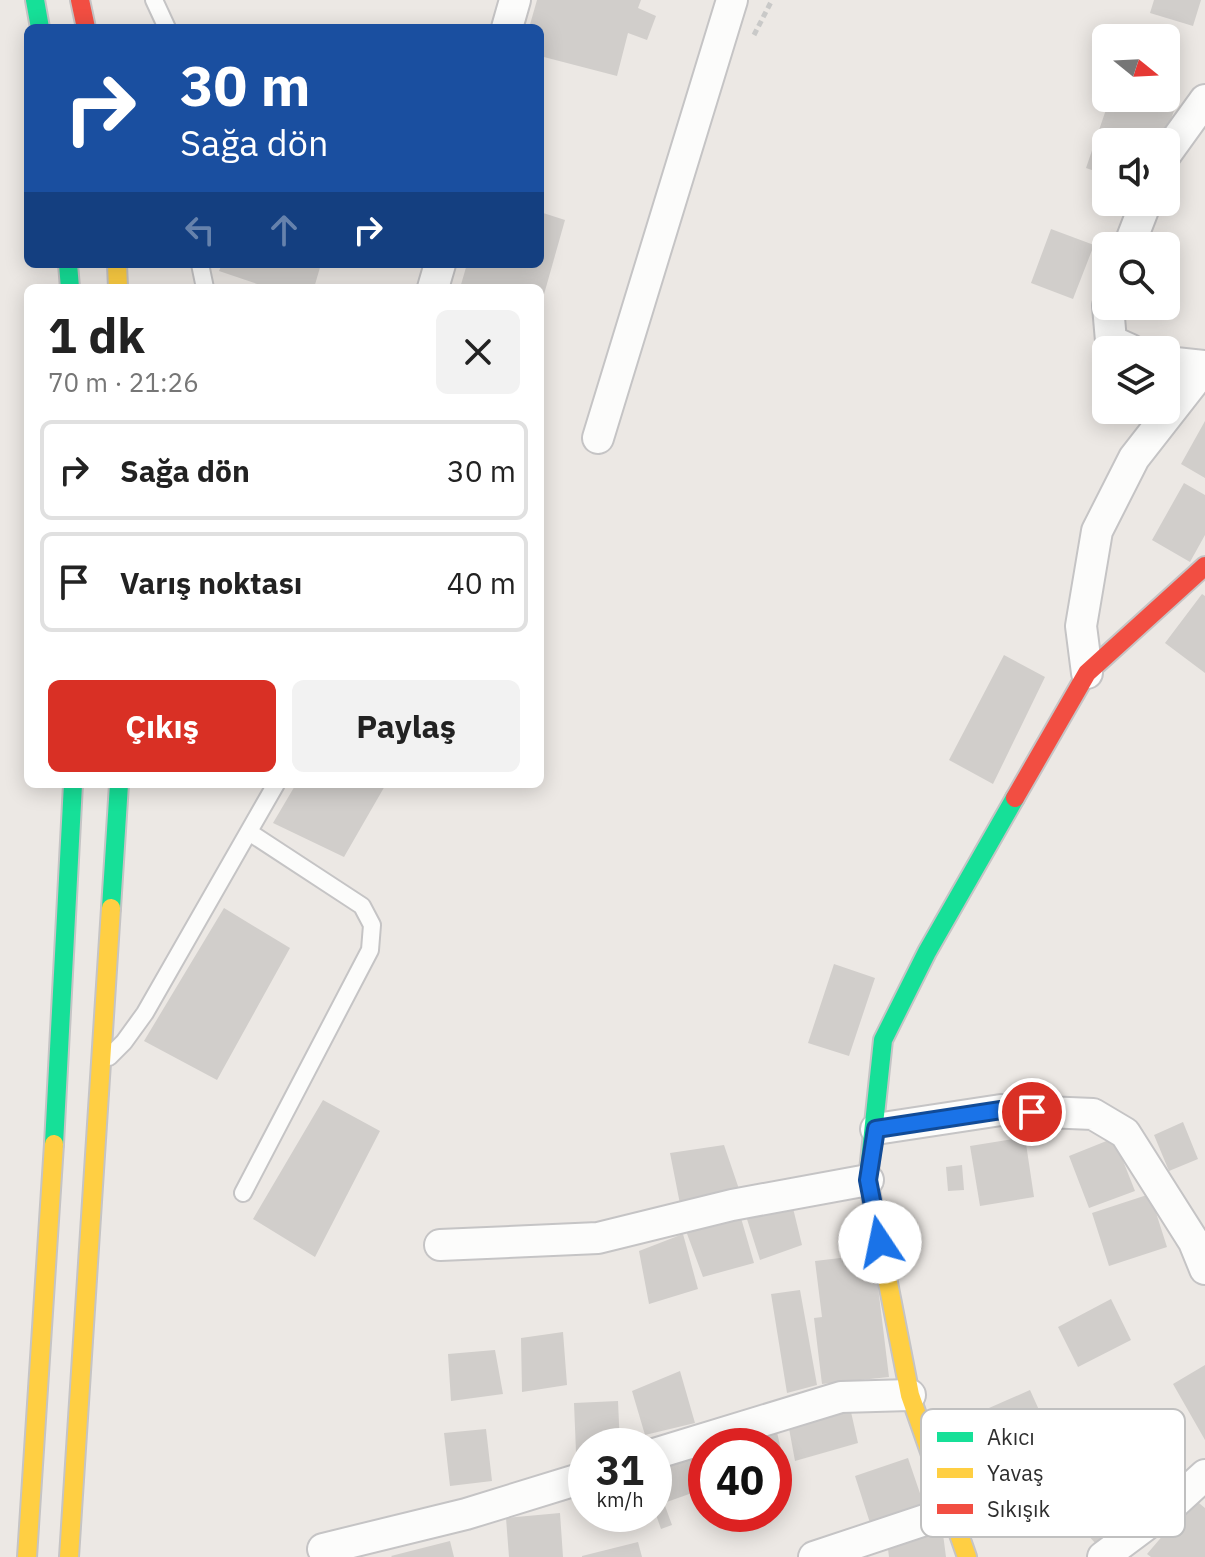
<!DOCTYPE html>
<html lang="tr">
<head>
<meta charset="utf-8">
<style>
	:root { --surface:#fff; --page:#f2f2f2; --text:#222; --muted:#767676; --line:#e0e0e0; --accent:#d93025 }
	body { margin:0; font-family:"IBM Plex Sans",sans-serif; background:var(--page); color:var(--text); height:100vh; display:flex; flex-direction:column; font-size:30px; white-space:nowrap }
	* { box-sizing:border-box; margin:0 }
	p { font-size:26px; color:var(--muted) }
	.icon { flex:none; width:44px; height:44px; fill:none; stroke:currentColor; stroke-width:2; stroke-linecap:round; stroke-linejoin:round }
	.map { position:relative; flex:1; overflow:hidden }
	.panel { position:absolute; left:24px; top:284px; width:520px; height:504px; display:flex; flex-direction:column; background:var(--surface); border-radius:12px; box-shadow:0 4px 20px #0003 }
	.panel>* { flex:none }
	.banner { position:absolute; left:24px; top:24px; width:520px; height:244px; border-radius:12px; box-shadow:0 4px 20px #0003; background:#1a4fa0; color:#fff; overflow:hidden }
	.needle { width:52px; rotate:108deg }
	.controls { position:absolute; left:1092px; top:24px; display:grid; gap:16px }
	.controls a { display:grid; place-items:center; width:88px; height:88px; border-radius:12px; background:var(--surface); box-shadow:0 4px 20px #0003; font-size:40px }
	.speed { position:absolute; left:568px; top:1428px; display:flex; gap:16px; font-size:40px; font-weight:700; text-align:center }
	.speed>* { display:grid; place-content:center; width:104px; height:104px; border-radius:50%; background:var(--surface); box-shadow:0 4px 20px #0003; line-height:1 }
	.speed small { font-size:20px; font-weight:400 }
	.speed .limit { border:12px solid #d22; background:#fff; color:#111 }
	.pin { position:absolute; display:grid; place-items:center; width:68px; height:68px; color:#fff; margin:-34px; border:4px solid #fff; border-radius:50%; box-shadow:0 2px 8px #0007 }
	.me { position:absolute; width:88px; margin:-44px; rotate:349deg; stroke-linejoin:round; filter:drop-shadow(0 0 6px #0008) }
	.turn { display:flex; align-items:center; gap:28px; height:168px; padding:0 24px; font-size:36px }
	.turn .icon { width:104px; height:104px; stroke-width:2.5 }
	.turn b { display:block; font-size:56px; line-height:68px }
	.lanes { display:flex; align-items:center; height:76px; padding:0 24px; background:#0003; justify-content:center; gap:40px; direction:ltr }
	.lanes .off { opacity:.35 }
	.round { display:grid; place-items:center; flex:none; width:84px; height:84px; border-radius:12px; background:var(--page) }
	.head { display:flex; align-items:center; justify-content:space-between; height:136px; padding:0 24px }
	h1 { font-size:48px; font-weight:700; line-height:60px }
	.button { display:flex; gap:16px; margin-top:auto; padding:16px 24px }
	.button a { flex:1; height:92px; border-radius:12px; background:var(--accent); color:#fff; font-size:32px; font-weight:700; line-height:92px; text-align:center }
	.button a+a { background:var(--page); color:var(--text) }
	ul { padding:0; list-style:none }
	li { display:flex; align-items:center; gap:24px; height:100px; margin:0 16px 12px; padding:0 8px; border:4px solid var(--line); border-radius:12px }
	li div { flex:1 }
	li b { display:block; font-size:30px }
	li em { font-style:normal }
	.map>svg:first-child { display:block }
	.building { fill:#d1cecb }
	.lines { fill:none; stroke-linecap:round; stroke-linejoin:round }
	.lane-casing { stroke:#c5c4c5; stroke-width:20 }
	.street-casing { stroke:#c5c4c5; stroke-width:34 }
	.fast-casing { stroke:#c5c4c5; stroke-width:22 }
	.slow-casing { stroke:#c5c4c5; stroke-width:22 }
	.jam-casing { stroke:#c5c4c5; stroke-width:22 }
	.path { stroke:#c9c9c8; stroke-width:5; stroke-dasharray:6 4; stroke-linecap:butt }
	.lane { stroke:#fcfcfb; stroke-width:16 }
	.street { stroke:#fcfcfb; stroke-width:30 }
	.fast { stroke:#16e098; stroke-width:18 }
	.slow { stroke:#ffcf43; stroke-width:18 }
	.jam { stroke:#f24e42; stroke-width:18 }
	.route-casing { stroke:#114b97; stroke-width:20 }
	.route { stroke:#1a73e8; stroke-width:14 }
	.key { fill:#fff; stroke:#c0c0c0; stroke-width:2 }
	.key-label { font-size:22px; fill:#2e2e2e }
</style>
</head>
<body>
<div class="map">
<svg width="1205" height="1557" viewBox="0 0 1205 1557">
	<rect width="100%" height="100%" fill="#ece8e4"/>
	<path class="building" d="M 537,0 L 641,0 L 638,8 L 656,16 L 647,40 L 628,33 L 617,76 L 540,56 L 540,28 L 529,28 Z
		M 1154,0 L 1201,0 L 1193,26 L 1150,13 Z
		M 1166,88 L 1180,93 L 1165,137 L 1152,133 L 1149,142 L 1106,142 L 1106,175 L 1086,168 L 1110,98 L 1166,98 Z
		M 540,212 L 565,220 L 541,305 L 540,288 L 460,288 L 467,264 L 540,264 Z
		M 1051,229 L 1094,245 L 1073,299 L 1031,283 Z
		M 222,264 L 321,264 L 314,288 L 269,288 L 219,271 Z
		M 1205,421 L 1205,478 L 1181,464 Z
		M 1184,483 L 1205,495 L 1205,535 L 1190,562 L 1152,540 Z
		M 1202,594 L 1205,596 L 1205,673 L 1165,643 Z
		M 1004,655 L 1045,677 L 993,784 L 949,760 Z
		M 296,784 L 386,784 L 344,857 L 273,823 Z
		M 224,908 L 290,948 L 217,1080 L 144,1041 Z
		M 834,964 L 875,978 L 849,1056 L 808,1043 Z
		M 323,1100 L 380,1131 L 315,1257 L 253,1219 Z
		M 1183,1122 L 1198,1159 L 1169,1171 L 1154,1135 Z
		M 1025,1137 L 1034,1197 L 980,1206 L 970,1146 Z
		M 1114,1138 L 1135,1191 L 1089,1208 L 1069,1156 Z
		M 724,1145 L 740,1192 L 681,1209 L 670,1153 Z
		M 962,1165 L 964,1190 L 948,1191 L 946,1167 Z
		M 1150,1194 L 1167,1247 L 1109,1266 L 1092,1213 Z
		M 792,1204 L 802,1245 L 760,1260 L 746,1216 Z
		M 741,1218 L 754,1263 L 703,1277 L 686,1231 Z
		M 683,1234 L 698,1289 L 649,1304 L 639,1251 Z
		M 874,1254 L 889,1377 L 822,1384 L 814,1318 L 822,1317 L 815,1261 Z
		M 800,1290 L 817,1385 L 787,1393 L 771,1294 Z
		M 1111,1299 L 1131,1340 L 1078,1367 L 1058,1327 Z
		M 563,1332 L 567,1385 L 522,1392 L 521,1338 Z
		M 495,1350 L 503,1394 L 451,1401 L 448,1354 Z
		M 1205,1365 L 1205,1440 L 1173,1384 Z
		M 680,1371 L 695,1423 L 645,1435 L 632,1391 Z
		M 1030,1390 L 1053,1441 L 996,1467 L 973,1415 Z
		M 618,1401 L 620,1446 L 586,1446 L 586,1452 L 576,1452 L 574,1403 Z
		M 849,1403 L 858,1443 L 795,1461 L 788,1423 Z
		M 775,1424 L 785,1466 L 774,1470 L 774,1446 L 736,1446 L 734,1437 Z
		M 486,1429 L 492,1481 L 450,1486 L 444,1433 Z
		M 1098,1434 L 1152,1493 L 1096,1544 L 1042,1484 Z
		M 706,1450 L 706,1488 L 664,1503 L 672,1525 L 661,1529 L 654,1509 L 654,1468 Z
		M 908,1458 L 925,1508 L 871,1526 L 855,1476 Z
		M 1194,1499 L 1205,1508 L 1205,1557 L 1151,1557 L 1147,1554 Z
		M 560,1513 L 563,1557 L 509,1557 L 506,1518 Z
		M 943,1534 L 946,1557 L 889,1557 L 887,1541 Z
		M 450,1541 L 454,1557 L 392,1557 L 391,1556 Z
		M 638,1542 L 642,1557 L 582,1557 L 582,1556 Z"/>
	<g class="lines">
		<g class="lane-casing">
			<path id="lane" d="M 154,0 L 167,28
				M 200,264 L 205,288
				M 109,1057 L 124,1042 L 145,1013 L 276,784
				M 243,1193 L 370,950 L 372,925 L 362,906 L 249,832"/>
		</g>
		<g class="street-casing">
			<path id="street" d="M 507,28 L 515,0
				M 1166,154 L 1205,100
				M 1129,246 L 1146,202
				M 433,288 L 440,264
				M 1108,306 L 1111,341 L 1131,350
				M 1166,362 L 1205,366
				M 598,438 L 732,0
				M 1087,673 L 1081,626 L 1097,531 L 1134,458 L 1205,367
				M 876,1129 L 1001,1110 L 1093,1114 L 1125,1133 L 1194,1242 L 1205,1269
				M 440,1245 L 598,1238 L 732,1205 L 868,1180
				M 654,1454 L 841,1397 L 910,1395
				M 323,1549 L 466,1514 L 586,1477
				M 814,1557 L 949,1512
				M 1103,1557 L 1170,1507 L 1205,1475"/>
		</g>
		<g class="fast-casing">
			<path id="fast" d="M 35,0 L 40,28
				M 68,264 L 70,288
				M 111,908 L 119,784
				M 54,1144 L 73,784
				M 881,1247 L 868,1180 L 883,1040 L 927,952 L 1015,798"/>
		</g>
		<g class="slow-casing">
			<path id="slow" d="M 117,264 L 118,288
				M 881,1247 L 910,1395 L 967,1557
				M 27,1557 L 54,1144
				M 69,1557 L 111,908"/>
		</g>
		<g class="jam-casing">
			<path id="jam" d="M 80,0 L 86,28
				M 1015,798 L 1087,673 L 1205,566"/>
		</g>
		<path class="path" d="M 754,35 L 772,0"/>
		<use href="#lane" class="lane"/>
		<use href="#street" class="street"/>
		<use href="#fast" class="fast"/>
		<use href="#slow" class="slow"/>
		<use href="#jam" class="jam"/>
	</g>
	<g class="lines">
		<g class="route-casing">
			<path id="route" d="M 880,1242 L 868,1180 L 876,1129 L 1001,1110 L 1032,1112"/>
		</g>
		<use href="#route" class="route"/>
	</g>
	<rect x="921" y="1409" width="264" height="128" rx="12" class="key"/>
	<rect x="937" y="1432" width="36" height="10" fill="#16e098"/>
	<rect x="937" y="1468" width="36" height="10" fill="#ffcf43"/>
	<rect x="937" y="1504" width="36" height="10" fill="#f24e42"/>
	<g class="key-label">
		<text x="987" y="1445">Akıcı</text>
		<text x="987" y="1481">Yavaş</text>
		<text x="987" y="1517">Sıkışık</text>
	</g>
</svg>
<div class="controls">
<a><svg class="needle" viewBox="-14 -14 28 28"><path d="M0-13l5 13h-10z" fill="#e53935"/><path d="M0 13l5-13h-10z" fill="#767676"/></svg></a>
<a><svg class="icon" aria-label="sound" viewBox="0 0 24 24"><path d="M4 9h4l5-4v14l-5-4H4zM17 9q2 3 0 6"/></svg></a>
<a><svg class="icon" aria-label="search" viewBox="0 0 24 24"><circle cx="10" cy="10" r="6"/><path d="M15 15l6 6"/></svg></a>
<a><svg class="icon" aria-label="layers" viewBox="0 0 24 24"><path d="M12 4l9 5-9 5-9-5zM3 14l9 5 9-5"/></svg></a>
</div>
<div class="speed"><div>31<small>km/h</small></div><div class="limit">40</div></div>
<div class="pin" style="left:1032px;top:1112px;background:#d93025"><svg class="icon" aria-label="arrive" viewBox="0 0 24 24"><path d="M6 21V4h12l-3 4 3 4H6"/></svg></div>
<svg class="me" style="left:880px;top:1242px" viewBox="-20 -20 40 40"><circle r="19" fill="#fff"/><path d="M0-13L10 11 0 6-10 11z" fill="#1a73e8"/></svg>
<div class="banner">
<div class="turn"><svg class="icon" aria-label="right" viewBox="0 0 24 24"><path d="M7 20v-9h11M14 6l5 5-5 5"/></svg><div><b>30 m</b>Sağa dön</div></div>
<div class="lanes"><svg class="icon off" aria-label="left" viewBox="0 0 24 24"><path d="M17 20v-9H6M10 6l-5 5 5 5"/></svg><svg class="icon off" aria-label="ahead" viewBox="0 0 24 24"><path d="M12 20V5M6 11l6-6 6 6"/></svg><svg class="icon" aria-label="right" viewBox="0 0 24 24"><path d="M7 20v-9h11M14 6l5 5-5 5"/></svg></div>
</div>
<section class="panel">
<div class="head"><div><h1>1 dk</h1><p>70 m · 21:26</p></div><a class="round"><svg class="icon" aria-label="close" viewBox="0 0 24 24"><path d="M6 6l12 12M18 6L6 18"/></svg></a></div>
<ul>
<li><svg class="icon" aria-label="right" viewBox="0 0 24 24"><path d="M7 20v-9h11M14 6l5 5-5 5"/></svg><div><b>Sağa dön</b></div><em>30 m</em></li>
<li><svg class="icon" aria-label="arrive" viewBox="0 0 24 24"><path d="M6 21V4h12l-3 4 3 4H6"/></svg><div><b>Varış noktası</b></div><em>40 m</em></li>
</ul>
<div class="button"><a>Çıkış</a><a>Paylaş</a></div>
</section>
</div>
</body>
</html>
